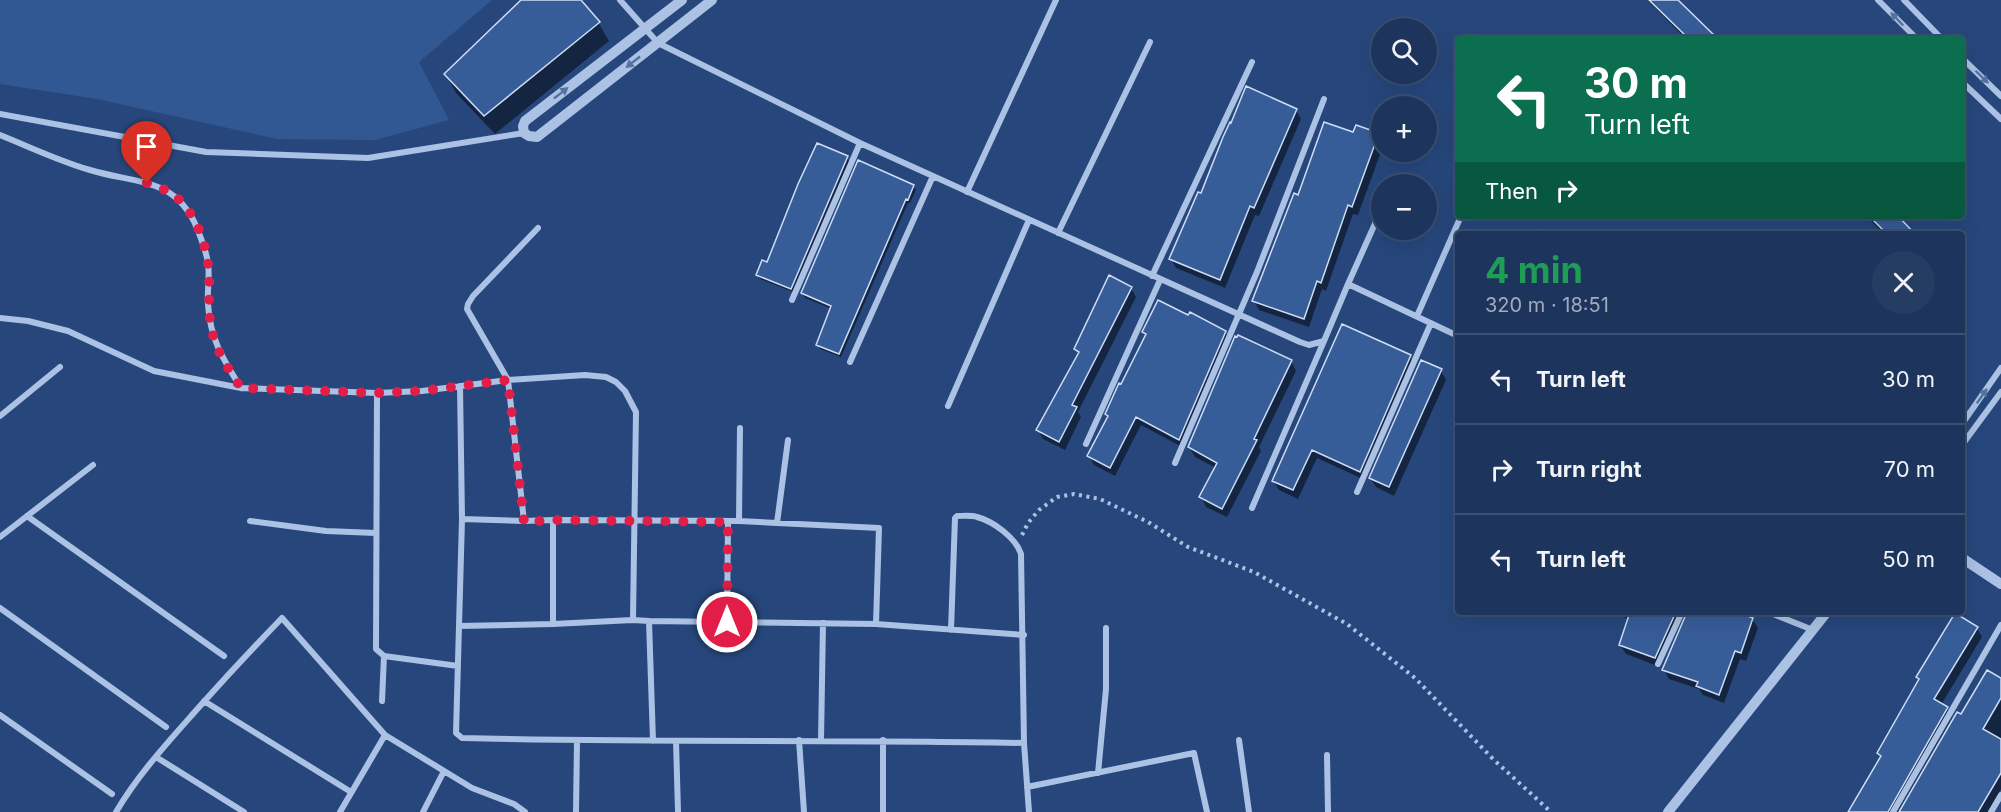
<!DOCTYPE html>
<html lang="en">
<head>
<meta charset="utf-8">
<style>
	:root { --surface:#1d355d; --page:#253d63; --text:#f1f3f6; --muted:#a0abbc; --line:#3b5072 }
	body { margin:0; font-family:Inter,sans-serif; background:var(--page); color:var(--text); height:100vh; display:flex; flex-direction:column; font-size:22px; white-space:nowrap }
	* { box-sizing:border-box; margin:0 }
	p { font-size:20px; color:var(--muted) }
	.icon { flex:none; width:33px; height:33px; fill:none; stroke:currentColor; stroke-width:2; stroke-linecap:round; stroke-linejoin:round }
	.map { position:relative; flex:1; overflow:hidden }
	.panel { position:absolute; left:1455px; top:231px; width:510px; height:384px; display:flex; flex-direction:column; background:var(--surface); border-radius:6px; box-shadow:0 6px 24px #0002,0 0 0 2px var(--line) }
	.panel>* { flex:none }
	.hud { position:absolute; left:1455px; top:36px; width:510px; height:183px; border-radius:6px; box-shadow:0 6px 24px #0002,0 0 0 2px var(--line); background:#0b6e4f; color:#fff; overflow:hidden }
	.fabs { position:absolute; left:1371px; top:18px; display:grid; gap:12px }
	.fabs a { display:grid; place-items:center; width:66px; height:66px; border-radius:50%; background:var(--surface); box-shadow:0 6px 24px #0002,0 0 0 2px var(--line); font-size:30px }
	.pin { position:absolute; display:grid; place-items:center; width:51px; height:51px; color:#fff; margin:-62px -26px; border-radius:50% 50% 50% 0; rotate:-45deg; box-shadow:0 0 6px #0007 }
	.pin .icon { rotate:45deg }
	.me { position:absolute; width:66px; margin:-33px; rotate:0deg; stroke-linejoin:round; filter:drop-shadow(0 0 4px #0008) }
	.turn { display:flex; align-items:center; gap:21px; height:126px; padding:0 30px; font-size:27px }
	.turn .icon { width:78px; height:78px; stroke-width:2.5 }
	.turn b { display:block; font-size:42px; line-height:51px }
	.then { display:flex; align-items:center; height:57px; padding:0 30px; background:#0003; gap:12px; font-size:22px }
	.round { display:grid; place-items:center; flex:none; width:63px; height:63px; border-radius:32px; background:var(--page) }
	.summary { display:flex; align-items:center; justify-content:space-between; height:102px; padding:0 30px }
	h1 { font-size:36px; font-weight:700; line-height:45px; color:#1e9e55 }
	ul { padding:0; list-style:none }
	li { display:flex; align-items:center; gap:18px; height:90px; padding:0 30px; border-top:2px solid var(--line) }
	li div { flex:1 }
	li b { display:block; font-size:22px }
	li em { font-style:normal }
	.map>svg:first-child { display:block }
	.green { fill:#315893 }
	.shadow { fill:#0007 }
	.building { fill:#375d99; stroke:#ceddf4; stroke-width:1.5 }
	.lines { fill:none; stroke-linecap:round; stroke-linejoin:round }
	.path { stroke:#abc2e4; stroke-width:4; stroke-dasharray:3 4.5; stroke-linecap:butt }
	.minor { stroke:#abc2e4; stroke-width:6 }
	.tertiary { stroke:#abc2e4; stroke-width:10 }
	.oneway { fill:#5572a0 }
	.route { stroke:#e11d48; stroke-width:10; stroke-dasharray:0 18 }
</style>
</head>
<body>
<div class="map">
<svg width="2001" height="812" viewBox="0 0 2001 812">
	<rect width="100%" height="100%" fill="#27477c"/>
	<path class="green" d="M 0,0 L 492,0 L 419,62 L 449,120 L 375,140 L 277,139 L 97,99 L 0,84 Z"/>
	<path class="shadow" d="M 523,0 L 579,0 L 598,22 L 609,41 L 495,134 L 456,93 L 446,75 Z
		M 1647,0 L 1676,0 L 1715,39 L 1686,39 Z
		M 1296,110 L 1301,119 L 1259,216 L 1255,215 L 1225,288 L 1176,268 L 1171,259 L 1232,125 Z
		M 1354,134 L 1378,134 L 1382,140 L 1382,149 L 1358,215 L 1353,214 L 1326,291 L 1322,289 L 1309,327 L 1259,310 L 1254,301 L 1299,197 Z
		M 818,145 L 847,158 L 850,162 L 793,292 L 760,279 L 757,275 L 768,264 Z
		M 913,186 L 916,190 L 910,203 L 908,203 L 841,357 L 820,349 L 818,345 L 832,309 L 805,298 L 802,293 Z
		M 1866,216 L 1895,216 L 1911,234 L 1884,234 Z
		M 1131,288 L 1136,297 L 1078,412 L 1081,417 L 1065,450 L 1043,439 L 1038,430 L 1079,355 L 1076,349 Z
		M 1144,332 L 1225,332 L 1230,341 L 1184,448 L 1141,425 L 1115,476 L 1094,465 L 1089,456 L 1108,417 L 1107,414 L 1146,336 Z
		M 1410,357 L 1415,366 L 1365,480 L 1317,458 L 1298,499 L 1279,490 L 1273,481 Z
		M 1291,361 L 1296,371 L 1259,447 L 1261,451 L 1227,517 L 1206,507 L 1201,497 L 1216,468 L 1195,457 L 1189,447 Z
		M 1441,371 L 1446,380 L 1394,496 L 1376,487 L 1370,478 Z
		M 1609,612 L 1733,612 L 1752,619 L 1758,628 L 1746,661 L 1740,659 L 1724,703 L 1703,695 L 1699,689 L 1669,679 L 1664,670 L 1689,614 L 1682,619 L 1660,667 L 1626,654 L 1620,645 L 1629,619 Z
		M 1977,628 L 1982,637 L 1941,705 L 1947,708 L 1952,717 L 1897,812 L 1847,812 L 1852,804 L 1854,805 L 1881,758 L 1878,753 L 1920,681 L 1918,677 Z
		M 2001,680 L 2001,789 L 1988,812 L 1901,812 L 1961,717 Z"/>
	<path class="building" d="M 521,0 L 581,0 L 600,22 L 484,116 L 444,74 Z
		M 1649,0 L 1678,0 L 1718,39 L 1689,39 Z
		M 1246,86 L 1297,109 L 1254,208 L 1250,206 L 1220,280 L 1169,259 L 1198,192 L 1201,193 L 1223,137 L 1230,122 L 1231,123 Z
		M 1324,122 L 1353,132 L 1356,125 L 1379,133 L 1352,207 L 1348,205 L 1321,283 L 1317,281 L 1304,319 L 1252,301 L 1294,193 L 1298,195 Z
		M 817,143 L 848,156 L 791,289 L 756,275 L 762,260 L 767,262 L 798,184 Z
		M 858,160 L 914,185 L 908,200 L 906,199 L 839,354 L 816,345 L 831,306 L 801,293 Z
		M 1869,216 L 1898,216 L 1915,234 L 1887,234 Z
		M 1109,275 L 1132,287 L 1072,405 L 1077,407 L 1059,442 L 1036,430 L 1079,352 L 1074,349 Z
		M 1158,300 L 1188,315 L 1190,312 L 1226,331 L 1179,440 L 1136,417 L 1110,468 L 1087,456 L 1108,416 L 1105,414 L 1119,383 L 1121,384 L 1146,334 L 1142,332 Z
		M 1342,324 L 1411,355 L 1360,472 L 1312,450 L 1293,490 L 1272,481 Z
		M 1238,335 L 1292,360 L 1254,439 L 1257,440 L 1222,509 L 1199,497 L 1217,463 L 1188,447 L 1235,336 L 1237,337 Z
		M 1421,360 L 1442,369 L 1389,487 L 1369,478 Z
		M 1630,612 L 1676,612 L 1655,658 L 1619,645 Z
		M 1687,612 L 1737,612 L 1753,618 L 1741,653 L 1735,651 L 1719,695 L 1696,686 L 1698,682 L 1662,670 Z
		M 1955,613 L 1978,627 L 1934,699 L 1948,707 L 1888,812 L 1848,812 L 1881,756 L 1877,753 L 1919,679 L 1916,677 Z
		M 1987,670 L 2001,678 L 2001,698 L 1983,729 L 2001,739 L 2001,773 L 1978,812 L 1899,812 L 1957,712 L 1961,714 Z"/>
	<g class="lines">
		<path class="path" d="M 1022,535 L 1028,523 L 1039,510 L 1057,497 L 1074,494 L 1100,499 L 1148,522 L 1188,547 L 1254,572 L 1347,624 L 1415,678 L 1493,759 L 1551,812"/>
		<path class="minor" d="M 620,0 L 658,43 L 860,143 L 1300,342 L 1309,345 L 1324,341 L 1348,284 L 1458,336
			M 1878,0 L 1917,39
			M 1904,0 L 1942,39
			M 1962,58 L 2001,96
			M 1962,82 L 2001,119
			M 0,114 L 206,152 L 368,158 L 524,133
			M 0,135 C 30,147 59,161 90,170 C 135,184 175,176 197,228 C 201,239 206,250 208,263 C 210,276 207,290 208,304 C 210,339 223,359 241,388
			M 1392,184 L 1395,178
			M 967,192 L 1056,0
			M 1058,233 L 1150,42
			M 1541,234 L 1542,232
			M 1152,276 L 1252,62
			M 1348,284 L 1382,208
			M 792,300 L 860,143
			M 1417,316 L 1461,216
			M 0,318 L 28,321 L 68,331 L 154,371 L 241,388 L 377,393 L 422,391 L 508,380 L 585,375 L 606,377 L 616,382 L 625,391 L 636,412 L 633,620 L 649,621
			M 850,362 L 933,176
			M 460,386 L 462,519 L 456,733 L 462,738 C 649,743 837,739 1024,743
			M 377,393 L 376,649 L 384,656 L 458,666
			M 948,406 L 1029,220
			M 0,416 L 60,367
			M 1962,424 L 2001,368
			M 1086,444 L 1160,280
			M 1962,445 L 2001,392
			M 1175,463 L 1257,272 L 1324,99
			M 1357,492 L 1431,323
			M 1252,508 L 1324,341
			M 27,516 L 224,656
			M 462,519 L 524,521 L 553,520 L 739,521 L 879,528 L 876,624 L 1024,635
			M 250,521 L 326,531 L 376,533
			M 524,521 L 508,380 L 467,309 L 468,304 L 473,296 L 538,228
			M 739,521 L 740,428
			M 777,523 L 788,440
			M 0,537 L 93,465
			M 0,608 L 166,727
			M 1768,612 L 1813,630
			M 727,622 L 728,522
			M 553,624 L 633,620
			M 459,626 L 553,624 L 553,520
			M 951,630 L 955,518 L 957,516 C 964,516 971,515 977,517 C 993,521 1016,538 1021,554 L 1024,743 L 1029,812
			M 1658,664 L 1682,612
			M 204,701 L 351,792
			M 382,701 L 384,656
			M 0,715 L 112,794
			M 385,735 L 472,788 L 514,804 L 525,812
			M 799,740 L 804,812
			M 821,740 L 823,623
			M 1239,740 L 1249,812
			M 653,741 L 649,621 L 876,624
			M 676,741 L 678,812
			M 1327,755 L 1328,812
			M 156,757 L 244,812
			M 1098,773 L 1106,689 L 1106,628
			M 1027,787 L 1194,753 L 1207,812
			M 116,812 C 139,773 170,740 200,706 C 227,676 254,647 282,618 L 385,735 L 340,812
			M 423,812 L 444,771
			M 576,812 L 577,741
			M 883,812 L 883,740
			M 1893,812 L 2001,625
			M 1991,812 L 2001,795"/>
		<path class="tertiary" d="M 682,0 L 525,121 L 523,126 L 524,133 L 529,136 L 537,137 L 712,0
			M 1962,558 L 2001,584
			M 1668,812 L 1827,612"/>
	</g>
	<defs><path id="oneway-solid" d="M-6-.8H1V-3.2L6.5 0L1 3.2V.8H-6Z" transform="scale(1.5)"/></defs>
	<g class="oneway">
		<use href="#oneway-solid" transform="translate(1897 19) rotate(-134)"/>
		<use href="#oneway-solid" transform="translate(633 62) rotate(142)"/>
		<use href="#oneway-solid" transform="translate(1982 77) rotate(44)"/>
		<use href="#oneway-solid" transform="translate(561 93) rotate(-38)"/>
		<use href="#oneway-solid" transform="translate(1982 396) rotate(-55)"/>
	</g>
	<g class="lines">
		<path class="route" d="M 147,183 C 155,186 165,189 172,194 C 196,210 208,248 209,276 C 210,296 207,315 213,335 C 218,354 230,371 241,388 L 376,393 L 422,391 L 508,380 L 524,522 L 553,520 L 728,522 L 727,622"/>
	</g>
</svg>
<div class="fabs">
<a><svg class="icon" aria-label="search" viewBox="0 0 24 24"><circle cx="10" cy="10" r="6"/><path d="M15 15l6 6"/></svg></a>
<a>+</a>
<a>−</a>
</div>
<div class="pin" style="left:147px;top:183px;background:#d93025"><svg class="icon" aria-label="arrive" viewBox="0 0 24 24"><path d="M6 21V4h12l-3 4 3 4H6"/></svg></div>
<svg class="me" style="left:727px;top:622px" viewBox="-20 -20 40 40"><circle r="17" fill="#e11d48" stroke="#fff" stroke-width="3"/><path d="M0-11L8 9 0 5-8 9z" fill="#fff"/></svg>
<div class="hud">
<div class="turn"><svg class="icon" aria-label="left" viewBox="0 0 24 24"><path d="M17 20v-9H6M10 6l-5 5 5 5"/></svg><div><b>30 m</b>Turn left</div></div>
<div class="then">Then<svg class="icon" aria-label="right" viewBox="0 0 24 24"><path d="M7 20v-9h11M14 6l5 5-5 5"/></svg></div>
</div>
<section class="panel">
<div class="summary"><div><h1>4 min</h1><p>320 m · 18:51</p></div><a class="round"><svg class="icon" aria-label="close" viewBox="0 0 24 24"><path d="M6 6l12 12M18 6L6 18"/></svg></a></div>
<ul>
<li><svg class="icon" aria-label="left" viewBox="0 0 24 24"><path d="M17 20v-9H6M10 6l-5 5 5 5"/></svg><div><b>Turn left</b></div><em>30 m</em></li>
<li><svg class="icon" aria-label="right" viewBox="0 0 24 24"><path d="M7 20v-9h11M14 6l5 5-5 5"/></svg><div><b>Turn right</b></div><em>70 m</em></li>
<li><svg class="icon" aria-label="left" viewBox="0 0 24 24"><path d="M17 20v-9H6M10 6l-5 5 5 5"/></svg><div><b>Turn left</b></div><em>50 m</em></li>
</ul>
</section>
</div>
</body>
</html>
